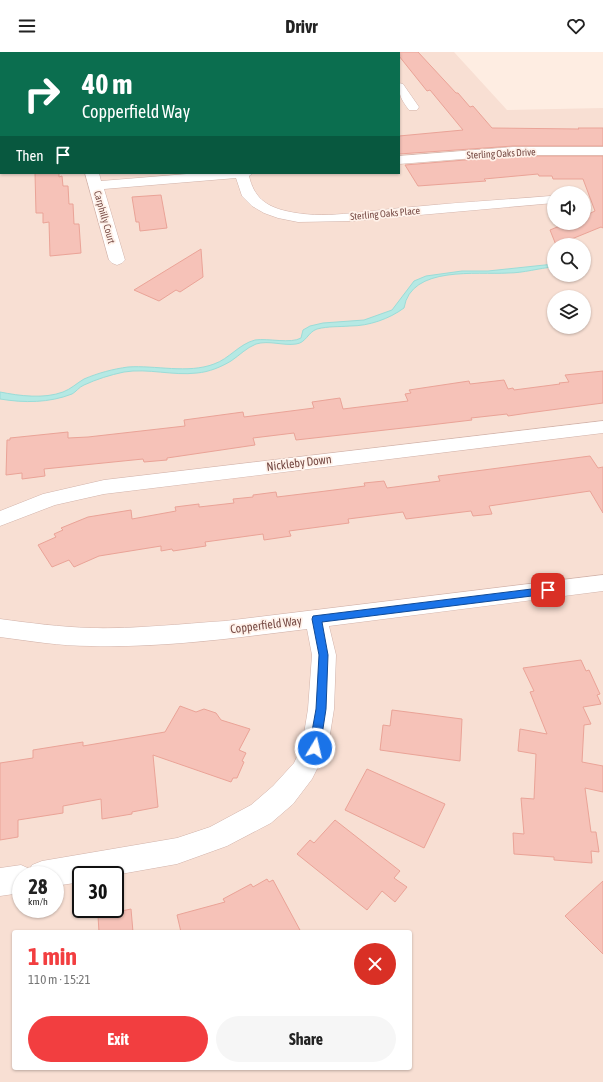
<!DOCTYPE html>
<html lang="en">
<head>
<meta charset="utf-8">
<style>
	:root { --surface:#fff; --page:#f6f6f6; --text:#222; --muted:#767676; --accent:#f23e40 }
	body { margin:0; font-family:"Asap Condensed",sans-serif; background:var(--page); color:var(--text); height:100vh; display:flex; flex-direction:column; font-size:15px; white-space:nowrap }
	* { box-sizing:border-box; margin:0 }
	p { font-size:13px; color:var(--muted) }
	.icon { flex:none; width:22px; height:22px; fill:none; stroke:currentColor; stroke-width:2; stroke-linecap:round; stroke-linejoin:round }
	.map { position:relative; flex:1; overflow:hidden }
	.drawer { position:absolute; left:12px; top:878px; width:400px; height:140px; display:flex; flex-direction:column; background:var(--surface); border-radius:4px; box-shadow:0 1px 3px #0004 }
	.drawer>* { flex:none }
	.banner { position:absolute; left:0px; top:0px; width:400px; height:122px; box-shadow:0 1px 3px #0004; background:#0b6e4f; color:#fff; overflow:hidden }
	.buttons { position:absolute; left:547px; top:134px; display:grid; gap:8px }
	.buttons a { display:grid; place-items:center; width:44px; height:44px; border-radius:50%; background:var(--surface); box-shadow:0 1px 3px #0004; font-size:20px }
	.speed { position:absolute; left:12px; top:814px; display:flex; gap:8px; font-size:20px; font-weight:700; text-align:center }
	.speed>* { display:grid; place-content:center; width:52px; height:52px; border-radius:50%; background:var(--surface); box-shadow:0 1px 3px #0004; line-height:1 }
	.speed small { font-size:10px; font-weight:400 }
	.speed .limit { border:2px solid #111; border-radius:6px; background:#fff; color:#111 }
	.pin { position:absolute; display:grid; place-items:center; width:34px; height:34px; color:#fff; margin:-17px; border-radius:8px; box-shadow:0 2px 6px #0006 }
	.me { position:absolute; width:44px; margin:-22px; rotate:9deg; stroke-linejoin:round; filter:drop-shadow(0 0 3px #0008) }
	.turn { display:flex; align-items:center; gap:14px; height:84px; padding:0 16px; font-size:18px }
	.turn .icon { width:52px; height:52px; stroke-width:2.5 }
	.turn b { display:block; font-size:28px; line-height:34px }
	.then { display:flex; align-items:center; height:38px; padding:0 16px; background:#0003; gap:8px; font-size:15px }
	.round { display:grid; place-items:center; flex:none; width:42px; height:42px; border-radius:21px; background:var(--page) }
	.head { display:flex; align-items:center; justify-content:space-between; height:68px; padding:0 16px }
	h1 { font-size:24px; font-weight:700; line-height:30px; color:var(--accent) }
	.button { display:flex; gap:8px; margin-top:auto; padding:8px 16px }
	.button a { flex:1; height:46px; border-radius:24px; background:var(--accent); color:#fff; font-size:16px; font-weight:700; line-height:46px; text-align:center }
	.button a+a { background:var(--page); color:var(--text) }
	header { display:flex; justify-content:space-between; align-items:center; height:52px; padding:0 16px; background:var(--surface); font-size:18px; font-weight:700 }
	.map>svg:first-child { display:block }
	.residential { fill:#f8dfd3; fill-rule:evenodd }
	.water { fill:#b5e9e4; stroke:#9bdcd7 }
	.building { fill:#f6c2b8; stroke:#eaa397 }
	.lines { fill:none; stroke-linecap:round; stroke-linejoin:round }
	.minor-casing { stroke:#d2b3aa; stroke-width:1 }
	.minor { fill:#fff; fill-rule:evenodd }
	.route { fill:#1a73e8; stroke:#114b97 }
	.labels { text-anchor:middle; stroke-width:3.5; stroke-linejoin:round; paint-order:stroke }
	.far-street-label { font-size:10px; fill:#784c46; stroke:#fff2ea }
	.street-label { font-size:12px; fill:#784c46; stroke:#fff2ea }
</style>
</head>
<body>
<header><svg class="icon" aria-label="menu" viewBox="0 0 24 24"><path d="M4 6h16M4 12h16M4 18h16"/></svg>Drivr<svg class="icon" aria-label="heart" viewBox="0 0 24 24"><path d="M12 20l-8-8c-3-5 5-10 8-4 3-6 11-1 8 4z"/></svg></header>
<div class="map">
<svg width="603" height="1030" viewBox="0 0 603 1030">
	<rect width="100%" height="100%" fill="#feede2"/>
	<path class="residential" d="M 0,0 L 454,0 L 507,58 L 603,56 L 603,1030 L 0,1030 ZM 1,1 L 399,1 L 399,121 L 1,121 ZM 554,141 L 584,141 L 584,171 L 554,171 ZM 554,193 L 584,193 L 584,223 L 554,223 ZM 554,245 L 584,245 L 584,275 L 554,275 ZM 21,823 L 55,823 L 55,857 L 21,857 ZM 81,823 L 115,823 L 115,857 L 81,857 ZM 14,880 L 410,880 L 410,1016 L 14,1016 Z"/>
	<path class="water" d="M 554,212 L 554,215 C 539,216 524,221 508,221 C 477,223 411,213 404,256 C 389,267 369,274 350,274 C 339,275 329,274 317,277 C 308,280 306,291 296,292 C 283,294 269,288 256,292 C 246,296 240,303 231,309 C 221,315 209,320 197,321 C 173,324 148,316 124,320 C 110,323 97,327 84,333 C 79,335 76,340 72,342 C 49,351 24,351 0,347 L 0,340 C 20,344 44,347 63,340 C 71,337 77,331 84,327 C 98,321 113,317 128,315 C 155,313 188,322 214,312 C 229,307 239,292 255,288 C 268,286 291,292 301,286 L 303,278 L 310,274 L 323,271 L 364,268 L 392,258 L 414,229 L 426,224 L 462,219 L 488,219 Z"/>
	<path class="building" d="M 396,0 L 418,0 L 456,41 L 458,41 L 470,55 L 473,54 L 492,76 L 579,77 L 578,76 L 603,76 L 603,94 L 513,94 L 399,102 L 399,84 L 463,78 L 430,38 L 427,39 L 399,4 L 399,1 Z
		M 513,104 L 603,104 L 603,176 L 601,175 L 557,193 L 556,193 L 550,178 L 567,171 L 584,171 L 584,164 L 595,159 L 583,127 L 553,127 L 552,124 L 539,124 L 538,122 L 484,127 L 486,129 L 418,134 L 405,113 Z
		M 35,121 L 59,121 L 59,125 L 62,124 L 63,134 L 68,134 L 69,152 L 73,152 L 74,172 L 79,172 L 81,201 L 50,204 L 49,170 L 43,171 L 43,161 L 36,161 Z
		M 161,143 L 167,176 L 140,179 L 139,170 L 136,170 L 132,145 Z
		M 201,197 L 203,225 L 180,240 L 176,238 L 159,249 L 134,238 Z
		M 603,319 L 603,351 L 528,361 L 508,364 L 507,362 L 471,366 L 472,368 L 430,373 L 296,388 L 294,381 L 253,386 L 255,393 L 167,406 L 167,408 L 144,410 L 143,407 L 44,417 L 45,424 L 22,427 L 22,421 L 6,423 L 7,388 L 10,388 L 10,386 L 68,380 L 68,386 L 88,385 L 185,374 L 184,368 L 243,360 L 244,365 L 314,356 L 312,350 L 340,346 L 343,357 L 408,349 L 405,342 L 411,341 L 409,338 L 469,329 L 470,332 L 504,328 L 508,337 L 513,336 L 514,338 L 560,332 L 559,331 L 569,330 L 565,323 Z
		M 590,404 L 598,416 L 603,415 L 603,461 L 590,439 L 489,454 L 492,462 L 473,464 L 471,459 L 406,467 L 403,460 L 348,467 L 349,471 L 289,479 L 291,484 L 264,488 L 263,482 L 205,490 L 206,494 L 173,499 L 172,497 L 161,499 L 161,494 L 99,504 L 74,515 L 69,508 L 52,515 L 38,493 L 56,485 L 54,482 L 63,478 L 61,476 L 88,465 L 131,458 L 132,467 L 176,459 L 175,455 L 199,452 L 199,455 L 234,451 L 233,447 L 253,445 L 253,443 L 276,440 L 277,445 L 318,440 L 365,434 L 364,431 L 384,429 L 387,436 L 440,429 L 438,424 Z
		M 581,608 L 586,619 L 589,618 L 600,642 L 597,643 L 601,652 L 583,655 L 591,672 L 584,673 L 582,710 L 603,714 L 603,740 L 585,736 L 591,780 L 596,780 L 599,800 L 591,799 L 592,811 L 554,808 L 554,805 L 514,802 L 513,781 L 524,782 L 521,746 L 534,747 L 536,702 L 518,699 L 520,677 L 547,682 L 530,640 L 534,639 L 523,616 Z
		M 180,654 L 196,660 L 204,657 L 216,661 L 221,668 L 250,677 L 239,698 L 246,701 L 242,709 L 244,710 L 237,726 L 233,726 L 231,730 L 153,703 L 158,755 L 132,760 L 132,762 L 102,767 L 101,747 L 63,754 L 63,761 L 18,768 L 18,785 L 0,788 L 0,711 L 33,706 L 33,698 L 83,690 L 83,694 L 165,680 Z
		M 392,658 L 462,667 L 460,709 L 380,698 L 383,673 L 390,674 Z
		M 367,717 L 445,752 L 424,796 L 345,758 Z
		M 335,768 L 400,819 L 394,826 L 407,835 L 395,850 L 382,839 L 367,858 L 297,802 L 310,788 L 314,791 Z
		M 267,827 L 269,830 L 273,828 L 301,880 L 181,880 L 177,863 L 225,850 L 223,847 L 251,832 L 253,835 Z
		M 603,829 L 603,902 L 565,864 Z
		M 131,857 L 133,880 L 99,880 L 98,864 Z"/>
	<g class="lines">
		<g class="minor-casing">
			<path id="minor" d="M 369,0 L 380,0 L 380,1 L 369,1 Z
				M 399,31 L 403,32 L 419,55 L 417,58 L 409,58 C 401,47 399,44 399,31 Z
				M 0,59 L 1,59 L 1,67 L 0,67 Z
				M 513,95 L 603,95 L 603,103 L 513,103 L 399,112 L 399,104 Z
				M 85,121 L 99,121 L 101,129 L 199,121 L 253,121 L 249,124 C 254,145 265,154 286,159 C 323,168 364,159 401,156 C 451,151 500,148 550,144 L 554,145 L 554,151 L 352,169 L 298,170 L 278,166 L 264,161 L 252,154 L 242,144 L 236,126 L 104,137 L 125,208 L 122,211 L 117,213 L 112,211 L 109,208 Z
				M 603,369 L 603,381 L 104,442 L 55,453 L 0,474 L 0,459 L 43,442 L 104,428 Z
				M 603,523 L 603,539 L 329,574 L 336,603 L 334,657 L 328,695 L 312,727 L 293,752 L 271,771 L 227,794 L 177,812 L 115,823 L 81,823 L 81,830 L 55,834 L 55,823 L 21,823 L 21,841 L 0,844 L 0,816 L 21,813 L 30,817 L 32,813 L 42,809 L 177,786 L 210,775 L 251,753 L 273,734 L 294,711 L 302,694 L 308,657 L 312,603 L 307,577 C 235,586 163,596 91,594 C 60,594 30,589 0,585 L 0,567 C 30,571 60,575 91,576 C 136,577 180,572 225,569 Z"/>
		</g>
		<use href="#minor" class="minor"/>
	</g>
	<path class="route" d="M 548,535 L 552,538 L 548,542 L 322,570 L 328,603 L 326,657 L 320,696 L 318,699 L 315,700 L 311,699 L 309,696 L 316,657 L 319,603 L 312,567 L 313,564 Z"/>
	<g class="labels">
		<g class="far-street-label">
			<text transform="translate(501 101) rotate(-3)" y="4">Sterling Oaks Drive</text>
			<text transform="translate(385 161) rotate(-5)" y="4">Sterling Oaks Place</text>
			<text transform="translate(105 165) rotate(74)" y="4">Carphilly Court</text>
		</g>
		<g class="street-label">
			<text transform="translate(299 411) rotate(-7)" y="4">Nickleby Down</text>
			<text transform="translate(266 573) rotate(-7)" y="4">Copperfield Way</text>
		</g>
	</g>
</svg>
<div class="buttons">
<a><svg class="icon" aria-label="sound" viewBox="0 0 24 24"><path d="M4 9h4l5-4v14l-5-4H4zM17 9q2 3 0 6"/></svg></a>
<a><svg class="icon" aria-label="search" viewBox="0 0 24 24"><circle cx="10" cy="10" r="6"/><path d="M15 15l6 6"/></svg></a>
<a><svg class="icon" aria-label="layers" viewBox="0 0 24 24"><path d="M12 4l9 5-9 5-9-5zM3 14l9 5 9-5"/></svg></a>
</div>
<div class="speed"><div>28<small>km/h</small></div><div class="limit">30</div></div>
<div class="pin" style="left:548px;top:538px;background:#d93025"><svg class="icon" aria-label="arrive" viewBox="0 0 24 24"><path d="M6 21V4h12l-3 4 3 4H6"/></svg></div>
<svg class="me" style="left:315px;top:696px" viewBox="-20 -20 40 40"><circle r="17" fill="#1a73e8" stroke="#fff" stroke-width="3"/><path d="M0-11L8 9 0 5-8 9z" fill="#fff"/></svg>
<div class="banner">
<div class="turn"><svg class="icon" aria-label="right" viewBox="0 0 24 24"><path d="M7 20v-9h11M14 6l5 5-5 5"/></svg><div><b>40 m</b>Copperfield Way</div></div>
<div class="then">Then<svg class="icon" aria-label="arrive" viewBox="0 0 24 24"><path d="M6 21V4h12l-3 4 3 4H6"/></svg></div>
</div>
<section class="drawer">
<div class="head"><div><h1>1 min</h1><p>110 m · 15:21</p></div><a class="round" style="background:#d93025;color:#fff"><svg class="icon" aria-label="close" viewBox="0 0 24 24"><path d="M6 6l12 12M18 6L6 18"/></svg></a></div>
<div class="button"><a>Exit</a><a>Share</a></div>
</section>
</div>
</body>
</html>
